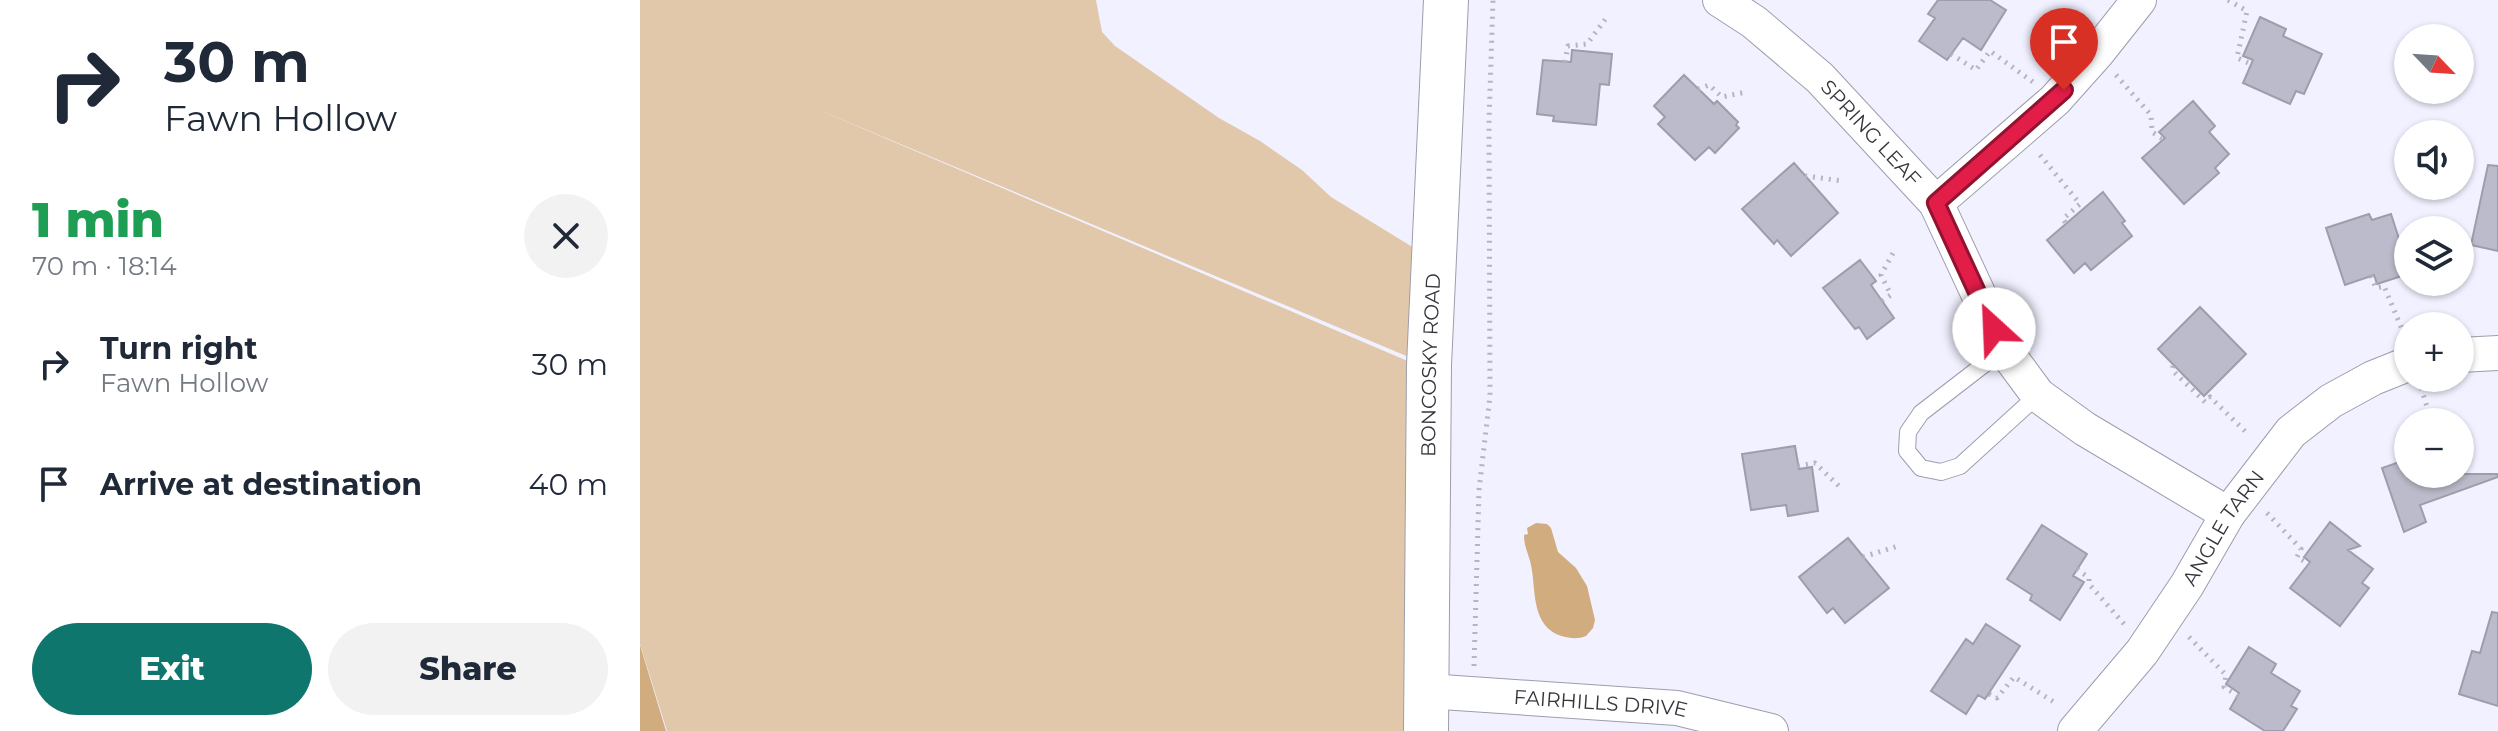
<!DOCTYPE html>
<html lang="en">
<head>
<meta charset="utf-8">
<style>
	:root { --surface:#fff; --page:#f2f2f3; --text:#1f2937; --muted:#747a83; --accent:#0f766e }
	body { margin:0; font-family:Montserrat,sans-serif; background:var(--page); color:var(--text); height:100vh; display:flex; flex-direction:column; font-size:30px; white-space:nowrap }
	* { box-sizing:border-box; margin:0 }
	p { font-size:26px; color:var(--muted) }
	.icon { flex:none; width:44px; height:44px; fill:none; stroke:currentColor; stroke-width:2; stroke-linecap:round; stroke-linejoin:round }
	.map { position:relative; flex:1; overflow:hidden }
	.drawer { display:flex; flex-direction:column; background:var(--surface); width:640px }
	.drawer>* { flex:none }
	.guide { background:#fff; color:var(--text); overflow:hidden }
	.needle { width:52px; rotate:115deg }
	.tools { position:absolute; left:1754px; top:24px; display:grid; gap:16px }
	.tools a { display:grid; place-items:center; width:80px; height:80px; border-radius:50%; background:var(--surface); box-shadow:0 2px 6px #0004; font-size:40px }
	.pin { position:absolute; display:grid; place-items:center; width:68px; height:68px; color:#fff; margin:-82px -34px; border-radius:50% 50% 50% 0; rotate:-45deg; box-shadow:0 0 8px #0007 }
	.pin .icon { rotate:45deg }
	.me { position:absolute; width:88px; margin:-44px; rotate:335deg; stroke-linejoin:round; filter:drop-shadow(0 0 6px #0008) }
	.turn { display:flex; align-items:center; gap:28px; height:168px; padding:0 32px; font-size:36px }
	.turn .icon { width:104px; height:104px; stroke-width:2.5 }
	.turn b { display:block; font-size:56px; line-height:68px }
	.round { display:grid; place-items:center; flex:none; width:84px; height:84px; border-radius:42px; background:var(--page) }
	.summary { display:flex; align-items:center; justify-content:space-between; height:136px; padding:0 32px }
	h1 { font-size:48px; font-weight:800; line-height:60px; color:#1e9e55 }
	.primary-button { display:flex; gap:16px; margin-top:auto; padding:16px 32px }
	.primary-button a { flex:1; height:92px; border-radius:48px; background:var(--accent); color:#fff; font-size:32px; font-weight:800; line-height:92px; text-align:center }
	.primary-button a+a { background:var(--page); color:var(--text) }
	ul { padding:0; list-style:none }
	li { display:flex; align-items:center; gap:24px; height:120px; padding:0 32px }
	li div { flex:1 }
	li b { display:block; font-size:30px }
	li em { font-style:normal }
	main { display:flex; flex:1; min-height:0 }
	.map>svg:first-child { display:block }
	.green { fill:#e1c8ab }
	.water { fill:#d1ac7e }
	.building { fill:#bcbbcb; stroke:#9d9dad; stroke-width:2 }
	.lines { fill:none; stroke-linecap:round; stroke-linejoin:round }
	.lane-casing { stroke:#9d9dac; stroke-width:18 }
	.street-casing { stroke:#9d9dac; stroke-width:36 }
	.secondary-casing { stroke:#9d9dac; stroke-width:46 }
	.path { stroke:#b5b5c0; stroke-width:5; stroke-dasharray:2 6; stroke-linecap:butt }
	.lane { stroke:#fff; stroke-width:16 }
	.street { stroke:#fff; stroke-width:34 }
	.secondary { stroke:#fff; stroke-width:44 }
	.route-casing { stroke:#92132f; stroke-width:20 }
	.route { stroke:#e11d48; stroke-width:14 }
	.labels { text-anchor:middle; stroke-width:6; stroke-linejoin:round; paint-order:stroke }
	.street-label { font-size:20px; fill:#35353b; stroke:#fff }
</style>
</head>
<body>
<main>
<section class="drawer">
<div class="guide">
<div class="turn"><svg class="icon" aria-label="right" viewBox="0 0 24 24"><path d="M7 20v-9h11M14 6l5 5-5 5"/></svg><div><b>30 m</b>Fawn Hollow</div></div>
</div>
<div class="summary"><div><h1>1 min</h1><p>70 m · 18:14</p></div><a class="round"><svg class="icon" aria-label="close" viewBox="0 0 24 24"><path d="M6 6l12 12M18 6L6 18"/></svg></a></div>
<ul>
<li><svg class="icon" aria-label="right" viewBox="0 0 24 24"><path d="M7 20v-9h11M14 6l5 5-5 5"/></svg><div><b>Turn right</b><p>Fawn Hollow</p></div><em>30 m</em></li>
<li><svg class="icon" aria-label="arrive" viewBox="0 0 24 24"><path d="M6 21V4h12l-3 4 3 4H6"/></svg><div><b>Arrive at destination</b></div><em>40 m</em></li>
</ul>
<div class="primary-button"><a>Exit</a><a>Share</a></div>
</section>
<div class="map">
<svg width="1858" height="731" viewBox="0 0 1858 731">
	<rect width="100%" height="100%" fill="#f1f1ff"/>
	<path class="green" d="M 0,0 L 456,0 L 462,32 L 475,46 L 579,118 L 620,141 L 662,170 L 691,197 L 779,251 L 776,360 L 172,107 L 777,365 L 768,731 L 27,731 L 0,644 Z"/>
	<path class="water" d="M 896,523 L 907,524 L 911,528 L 918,552 L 936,568 L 947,586 L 955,620 L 953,628 L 946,636 C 936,640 926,638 916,634 C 891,621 896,588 891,565 C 889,555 884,547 884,535 L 888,534 L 887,528 Z
		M 0,645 L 26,731 L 0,731 Z"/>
	<path class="building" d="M 1298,0 L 1350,0 L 1366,10 L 1341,50 L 1323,38 L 1307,60 L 1279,41 L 1295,18 L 1288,14 Z
		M 1620,17 L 1646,29 L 1643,36 L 1682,54 L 1664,94 L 1656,91 L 1650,104 L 1603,83 L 1613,60 L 1603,56 Z
		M 932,50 L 972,54 L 969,85 L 960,84 L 956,125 L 913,121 L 914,116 L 897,114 L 903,60 L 931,62 Z
		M 1044,75 L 1074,104 L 1077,101 L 1098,122 L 1096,125 L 1099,128 L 1075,153 L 1069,147 L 1055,160 L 1018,124 L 1025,117 L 1014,106 Z
		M 1553,101 L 1575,126 L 1569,132 L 1589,154 L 1575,168 L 1579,173 L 1544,204 L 1502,158 L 1525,138 L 1519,132 Z
		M 1154,163 L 1198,213 L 1151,256 L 1137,240 L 1134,244 L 1102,209 Z
		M 1848,165 L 1858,166 L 1858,251 L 1831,245 Z
		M 1463,192 L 1485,221 L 1482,223 L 1492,236 L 1451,270 L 1445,263 L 1434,273 L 1407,240 Z
		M 1729,214 L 1732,220 L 1751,214 L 1760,242 L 1768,239 L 1768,274 L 1737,284 L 1734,275 L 1705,285 L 1686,228 Z
		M 1220,260 L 1236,281 L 1231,285 L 1254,318 L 1227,339 L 1219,327 L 1215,329 L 1183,288 Z
		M 1560,307 L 1606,354 L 1564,396 L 1518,349 Z
		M 1155,446 L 1159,469 L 1172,467 L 1178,511 L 1148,516 L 1146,505 L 1111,510 L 1102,454 Z
		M 1768,459 L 1768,474 L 1857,474 L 1858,477 L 1780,505 L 1786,522 L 1764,532 L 1742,468 Z
		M 1690,522 L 1720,546 L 1708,550 L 1733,569 L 1722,583 L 1729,588 L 1700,626 L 1650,588 L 1670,562 L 1664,557 Z
		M 1402,525 L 1447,554 L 1433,576 L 1444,582 L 1420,620 L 1390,600 L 1392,595 L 1367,579 Z
		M 1208,538 L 1249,588 L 1205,623 L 1193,608 L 1187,613 L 1159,577 Z
		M 1852,612 L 1858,613 L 1858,706 L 1819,694 L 1832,651 L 1840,653 Z
		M 1346,624 L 1380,646 L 1345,699 L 1338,695 L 1326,714 L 1291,691 L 1326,639 L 1333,644 Z
		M 1609,647 L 1636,664 L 1631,673 L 1660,691 L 1651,706 L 1657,709 L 1643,731 L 1625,731 L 1590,709 L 1599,693 L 1586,684 Z"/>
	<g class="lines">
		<g class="lane-casing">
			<path id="lane" d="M 1364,349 L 1281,413 L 1268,432 L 1267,451 L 1281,468 L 1301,472 L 1320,466 L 1398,395"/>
		</g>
		<g class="street-casing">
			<g id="street">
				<path id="s1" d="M 1080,0 L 1114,22 L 1180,78 L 1296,203 L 1364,349 L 1398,395 L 1445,429 L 1588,514"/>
				<path d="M 1296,203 L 1415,100 L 1457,53 L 1499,0"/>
				<path d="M 1820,355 L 1858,353"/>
				<path id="s2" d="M 787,691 L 1037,708 L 1131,731"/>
				<path id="s3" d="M 1435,731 L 1502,652 L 1547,585 L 1588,514 L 1651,432 L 1691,401 L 1733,378 L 1768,364"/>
			</g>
		</g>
		<g class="secondary-casing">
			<g id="secondary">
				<path id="s4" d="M 786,731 L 789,365 L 806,0"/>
			</g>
		</g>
		<path class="path" d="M 1588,0 L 1607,11 L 1597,58 L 1611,64
			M 1311,54 L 1336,70 L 1350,51 L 1393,82
			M 925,62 L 928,46 L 947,44 L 967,17
			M 1476,75 L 1511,115 L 1512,132 L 1523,139
			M 1058,89 L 1069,85 L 1082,97 L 1106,92
			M 1400,155 L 1440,204 L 1423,219 L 1427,225
			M 1165,176 L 1203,181
			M 1731,276 L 1736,288 L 1744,286 L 1764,334
			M 1242,301 L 1251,295 L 1241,275 L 1253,253
			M 1533,366 L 1532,370 L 1565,402 L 1570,397 L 1609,435
			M 1781,388 L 1792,422
			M 1158,466 L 1175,463 L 1202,489
			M 1627,513 L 1661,549 L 1657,557 L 1669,564
			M 1223,557 L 1258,546
			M 1437,569 L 1449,578 L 1449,584 L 1485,625
			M 1549,637 L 1586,675 L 1584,687 L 1598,696
			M 834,666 L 839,490 L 850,396 L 849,122 L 853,0
			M 1349,694 L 1357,698 L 1374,677 L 1417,704"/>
		<use href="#lane" class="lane"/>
		<use href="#street" class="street"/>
		<use href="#secondary" class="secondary"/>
	</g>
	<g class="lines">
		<g class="route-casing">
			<path id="route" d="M 1354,329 L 1296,203 L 1424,90"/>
		</g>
		<use href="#route" class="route"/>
	</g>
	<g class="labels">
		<g class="street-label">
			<text dy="7" stroke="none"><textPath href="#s1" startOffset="202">SPRING LEAF</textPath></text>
			<text dy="7" stroke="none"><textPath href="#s4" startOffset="366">BONCOSKY ROAD</textPath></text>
			<text dy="7" stroke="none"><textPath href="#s3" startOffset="252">ANGLE TARN</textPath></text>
			<text dy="7" stroke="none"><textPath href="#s2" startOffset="174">FAIRHILLS DRIVE</textPath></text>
		</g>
	</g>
</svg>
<div class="tools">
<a><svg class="needle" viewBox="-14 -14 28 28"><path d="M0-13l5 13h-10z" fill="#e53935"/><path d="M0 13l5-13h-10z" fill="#747a83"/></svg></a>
<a><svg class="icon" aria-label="sound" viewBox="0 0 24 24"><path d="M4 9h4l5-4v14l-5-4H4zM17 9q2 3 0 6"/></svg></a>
<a><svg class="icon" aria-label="layers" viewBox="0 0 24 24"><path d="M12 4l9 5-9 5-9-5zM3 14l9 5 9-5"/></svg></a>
<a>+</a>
<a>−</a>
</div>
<div class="pin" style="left:1424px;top:90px;background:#d93025"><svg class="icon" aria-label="arrive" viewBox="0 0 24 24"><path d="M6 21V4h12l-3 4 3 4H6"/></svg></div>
<svg class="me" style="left:1354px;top:329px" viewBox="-20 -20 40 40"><circle r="19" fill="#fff"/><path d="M0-13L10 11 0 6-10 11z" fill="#e11d48"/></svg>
</div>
</main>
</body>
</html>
